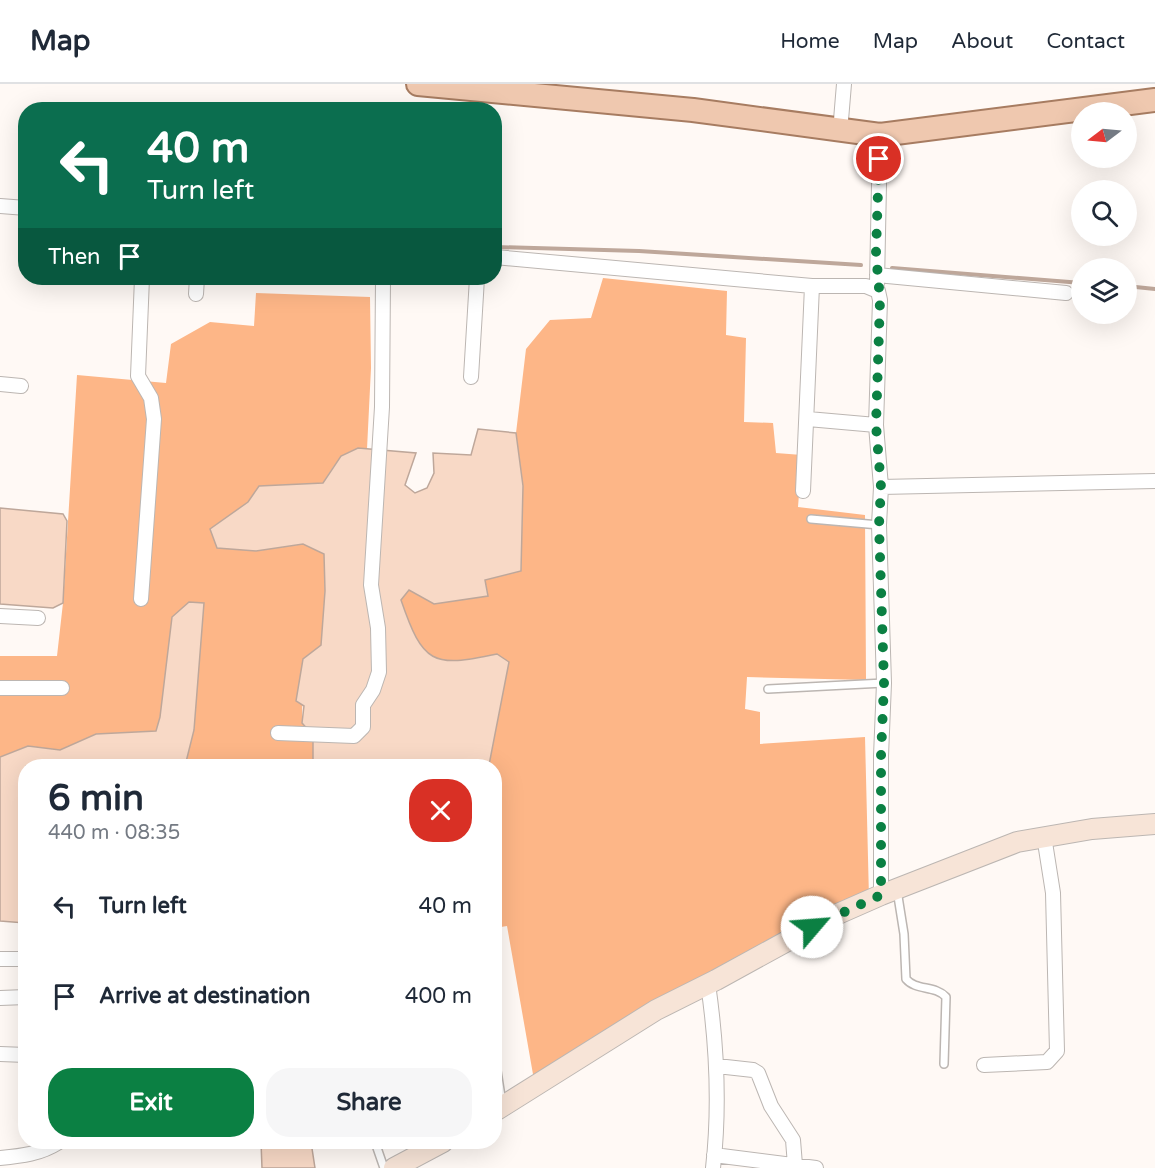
<!DOCTYPE html>
<html lang="en">
<head>
<meta charset="utf-8">
<style>
	:root { --surface:#fff; --page:#f6f6f7; --text:#1f2937; --muted:#747a83; --line:#e0e1e3; --accent:#0b8043 }
	body { margin:0; font-family:"Varela Round",sans-serif; background:var(--page); color:var(--text); height:100vh; display:flex; flex-direction:column; font-size:22px; white-space:nowrap }
	* { box-sizing:border-box; margin:0 }
	p { font-size:20px; color:var(--muted) }
	.icon { flex:none; width:33px; height:33px; fill:none; stroke:currentColor; stroke-width:2; stroke-linecap:round; stroke-linejoin:round }
	.map { position:relative; flex:1; overflow:hidden }
	.details { position:absolute; left:18px; top:675px; width:484px; height:390px; display:flex; flex-direction:column; background:var(--surface); border-radius:24px; box-shadow:0 6px 24px #0002 }
	.details>* { flex:none }
	.top-card { position:absolute; left:18px; top:18px; width:484px; height:183px; border-radius:24px; box-shadow:0 6px 24px #0002; background:#0b6e4f; color:#fff; overflow:hidden }
	.needle { width:39px; rotate:254deg }
	.fabs { position:absolute; left:1071px; top:18px; display:grid; gap:12px }
	.fabs a { display:grid; place-items:center; width:66px; height:66px; border-radius:50%; background:var(--surface); box-shadow:0 6px 24px #0002; font-size:30px }
	.pin { position:absolute; display:grid; place-items:center; width:51px; height:51px; color:#fff; margin:-26px; border:3px solid #fff; border-radius:50%; box-shadow:0 2px 6px #0007 }
	.me { position:absolute; width:66px; margin:-33px; rotate:63deg; stroke-linejoin:round; filter:drop-shadow(0 0 4px #0008) }
	.turn { display:flex; align-items:center; gap:21px; height:126px; padding:0 30px; font-size:27px }
	.turn .icon { width:78px; height:78px; stroke-width:2.5 }
	.turn b { display:block; font-size:42px; line-height:51px }
	.then { display:flex; align-items:center; height:57px; padding:0 30px; background:#0003; gap:12px; font-size:22px }
	.round { display:grid; place-items:center; flex:none; width:63px; height:63px; border-radius:24px; background:var(--page) }
	.summary { display:flex; align-items:center; justify-content:space-between; height:102px; padding:0 30px }
	h1 { font-size:36px; font-weight:700; line-height:45px }
	.button { display:flex; gap:12px; margin-top:auto; padding:12px 30px }
	.button a { flex:1; height:69px; border-radius:24px; background:var(--accent); color:#fff; font-size:24px; font-weight:700; line-height:69px; text-align:center }
	.button a+a { background:var(--page); color:var(--text) }
	ul { padding:0; list-style:none }
	li { display:flex; align-items:center; gap:18px; height:90px; padding:0 30px }
	li div { flex:1 }
	li b { display:block; font-size:22px }
	li em { font-style:normal }
	header { display:flex; align-items:center; gap:36px; box-sizing:border-box; height:84px; padding:0 30px; background:var(--surface); border-bottom:2px solid var(--line) }
	header strong { font-size:28px }
	nav { display:flex; gap:33px; margin-inline-start:auto; font-size:21px }
	.map>svg:first-child { display:block }
	.green { fill:#fdb687 }
	.water { fill:#f8d9c6; stroke:#bea79a; stroke-width:1.5 }
	.lines { fill:none; stroke-linecap:round; stroke-linejoin:round }
	.stream { stroke:#bea79a; stroke-width:4 }
	.lane-casing { stroke:#bcb6b2; stroke-width:10 }
	.street-casing { stroke:#bcb6b2; stroke-width:16 }
	.secondary-casing { stroke:#bcb6b2; stroke-width:22 }
	.primary-casing { stroke:#a77c61; stroke-width:26 }
	.lane { stroke:#fff; stroke-width:7 }
	.street { stroke:#fff; stroke-width:14 }
	.secondary { stroke:#f7e4d7; stroke-width:20 }
	.primary { stroke:#efc8af; stroke-width:22 }
	.route { stroke:#0b8043; stroke-width:10; stroke-dasharray:0 18 }
</style>
</head>
<body>
<header>
<strong>Map</strong>
<nav><a>Home</a><a>Map</a><a>About</a><a>Contact</a></nav>
</header>
<div class="map">
<svg width="1155" height="1084" viewBox="0 0 1155 1084">
	<rect width="100%" height="100%" fill="#fff9f5"/>
	<path class="green" d="M 603,194 L 727,207 L 726,251 L 746,254 L 744,338 L 773,339 L 776,369 L 802,371 L 798,423 L 865,431 L 866,596 L 747,593 L 745,625 L 760,628 L 760,660 L 865,653 L 869,814 L 534,996 L 507,842 L 495,844 L 495,682 L 488,682 L 497,633 L 497,570 C 431,584 423,580 401,516 L 409,506 L 488,511 L 485,496 L 521,487 L 523,402 L 516,349 L 526,265 L 550,236 L 591,234 Z
		M 256,209 L 370,213 L 371,284 L 367,365 C 343,363 334,382 323,399 L 260,402 L 248,418 L 210,445 L 256,467 L 304,460 L 324,470 L 325,507 L 321,561 L 303,575 L 302,639 L 313,651 L 313,676 L 319,682 L 188,682 L 186,678 L 194,646 L 160,633 L 156,647 L 96,650 L 60,666 L 28,662 L 0,673 L 0,572 L 57,572 L 63,519 L 77,291 L 166,299 L 171,260 L 210,238 L 254,242 Z"/>
	<path class="water" d="M 478,345 L 516,349 L 523,402 L 521,487 L 485,496 L 488,512 L 434,520 L 409,506 L 401,516 C 423,580 432,584 497,570 L 509,578 L 489,681 L 319,682 L 313,676 L 313,651 L 302,639 L 304,622 L 296,617 L 303,575 L 321,561 L 325,507 L 324,470 L 303,460 L 256,467 L 217,464 L 210,445 L 248,418 L 259,402 L 323,399 L 341,372 L 358,364 L 416,369 L 405,401 L 415,409 L 427,404 L 434,389 L 433,369 L 471,371 Z
		M 0,424 L 63,430 L 67,437 L 63,519 L 53,524 L 0,520 Z
		M 189,518 L 204,519 L 194,646 L 186,678 L 188,682 L 26,682 L 25,839 L 0,837 L 0,673 L 28,662 L 60,666 L 96,650 L 156,647 L 160,633 L 172,533 Z
		M 261,1058 L 311,1058 L 315,1084 L 262,1084 Z"/>
	<g class="lines">
		<path class="stream" d="M 495,163 L 639,167 L 861,181
			M 892,184 L 1082,199
			M 1126,202 L 1155,205"/>
		<g class="lane-casing">
			<path id="lane" d="M 811,435 L 879,441
				M 768,605 L 884,599
				M 897,806 L 904,850 L 906,895 C 916,907 935,901 946,913 L 944,980
				M 495,974 L 502,1019
				M 375,1058 L 384,1084"/>
		</g>
		<g class="street-casing">
			<path id="street" d="M 840,48 L 844,0
				M 0,122 L 26,124
				M 495,173 L 812,202 L 866,202 L 878,207 L 880,216 L 876,341 L 881,403 L 879,441 L 884,599 L 881,672 L 881,811
				M 877,191 L 1066,209
				M 877,199 L 880,51
				M 196,210 L 197,194
				M 471,293 L 477,194
				M 0,300 L 21,302
				M 808,335 L 876,341
				M 881,403 L 1155,397
				M 803,407 L 812,202
				M 141,515 L 154,335 L 151,314 L 138,292 L 142,194
				M 0,532 L 38,534
				M 0,604 L 62,604
				M 278,649 L 354,652 L 363,643 L 363,621 L 373,606 L 379,588 L 378,544 L 371,501 L 382,323 L 383,194
				M 0,875 L 26,875
				M 708,900 C 717,962 720,1022 713,1084
				M 0,914 L 26,913
				M 0,970 L 26,971
				M 984,981 L 1047,978 L 1057,967 L 1053,809 L 1044,752
				M 717,982 L 753,986 L 758,989 L 771,1022 L 793,1056 L 795,1081
				M 714,1071 L 816,1084
				M 0,1074 C 22,1072 40,1070 59,1058"/>
		</g>
		<g class="secondary-casing">
			<path id="secondary" d="M 495,1027 L 656,926 L 716,896 L 831,833 L 881,811 L 1017,758 L 1092,745 L 1155,740
				M 394,1084 L 443,1058"/>
		</g>
		<g class="primary-casing">
			<path id="primary" d="M 418,0 L 693,26 L 880,51 L 1155,16"/>
		</g>
		<use href="#lane" class="lane"/>
		<use href="#street" class="street"/>
		<use href="#secondary" class="secondary"/>
		<use href="#primary" class="primary"/>
	</g>
	<g class="lines">
		<path class="route" d="M 812,843 L 881,811 L 881,672 L 884,599 L 879,441 L 881,403 L 876,341 L 880,216 L 876,169 L 879,75"/>
	</g>
</svg>
<div class="fabs">
<a><svg class="needle" viewBox="-14 -14 28 28"><path d="M0-13l5 13h-10z" fill="#e53935"/><path d="M0 13l5-13h-10z" fill="#747a83"/></svg></a>
<a><svg class="icon" aria-label="search" viewBox="0 0 24 24"><circle cx="10" cy="10" r="6"/><path d="M15 15l6 6"/></svg></a>
<a><svg class="icon" aria-label="layers" viewBox="0 0 24 24"><path d="M12 4l9 5-9 5-9-5zM3 14l9 5 9-5"/></svg></a>
</div>
<div class="pin" style="left:879px;top:75px;background:#d93025"><svg class="icon" aria-label="arrive" viewBox="0 0 24 24"><path d="M6 21V4h12l-3 4 3 4H6"/></svg></div>
<svg class="me" style="left:812px;top:843px" viewBox="-20 -20 40 40"><circle r="19" fill="#fff"/><path d="M0-13L10 11 0 6-10 11z" fill="#0b8043"/></svg>
<div class="top-card">
<div class="turn"><svg class="icon" aria-label="left" viewBox="0 0 24 24"><path d="M17 20v-9H6M10 6l-5 5 5 5"/></svg><div><b>40 m</b>Turn left</div></div>
<div class="then">Then<svg class="icon" aria-label="arrive" viewBox="0 0 24 24"><path d="M6 21V4h12l-3 4 3 4H6"/></svg></div>
</div>
<section class="details">
<div class="summary"><div><h1>6 min</h1><p>440 m · 08:35</p></div><a class="round" style="background:#d93025;color:#fff"><svg class="icon" aria-label="close" viewBox="0 0 24 24"><path d="M6 6l12 12M18 6L6 18"/></svg></a></div>
<ul>
<li><svg class="icon" aria-label="left" viewBox="0 0 24 24"><path d="M17 20v-9H6M10 6l-5 5 5 5"/></svg><div><b>Turn left</b></div><em>40 m</em></li>
<li><svg class="icon" aria-label="arrive" viewBox="0 0 24 24"><path d="M6 21V4h12l-3 4 3 4H6"/></svg><div><b>Arrive at destination</b></div><em>400 m</em></li>
</ul>
<div class="button"><a>Exit</a><a>Share</a></div>
</section>
</div>
</body>
</html>
